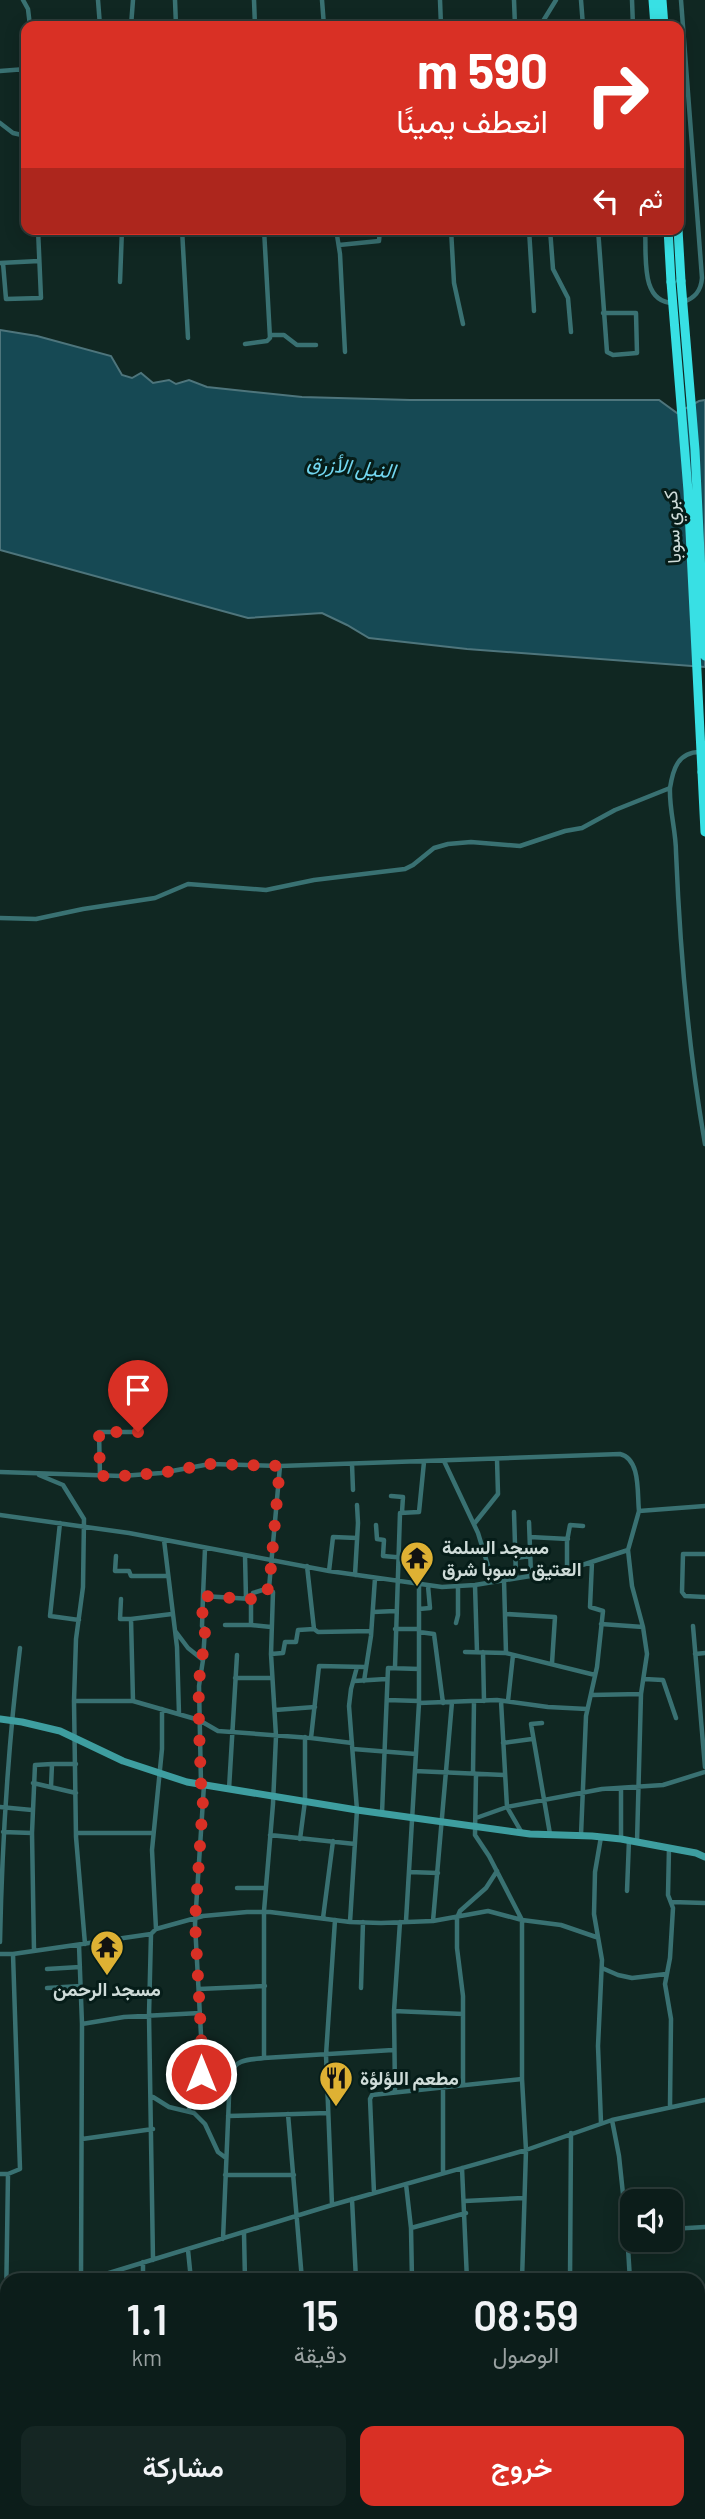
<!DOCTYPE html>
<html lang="ar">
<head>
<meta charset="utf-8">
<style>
	:root { --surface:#0c1d1a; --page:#152623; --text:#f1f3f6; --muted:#9aa2a2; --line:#2c3b39; --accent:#d93025 }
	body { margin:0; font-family:Barlow,Vazirmatn,sans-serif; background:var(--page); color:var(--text); direction:rtl; height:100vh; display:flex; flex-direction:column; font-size:26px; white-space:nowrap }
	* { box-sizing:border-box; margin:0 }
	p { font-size:23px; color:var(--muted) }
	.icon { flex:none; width:38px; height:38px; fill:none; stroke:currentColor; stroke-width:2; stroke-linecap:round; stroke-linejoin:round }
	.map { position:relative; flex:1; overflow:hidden; direction:ltr }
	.drawer { position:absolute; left:0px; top:2273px; width:705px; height:247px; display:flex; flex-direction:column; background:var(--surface); border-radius:21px 21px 0 0; box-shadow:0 4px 18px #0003,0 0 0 2px var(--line); direction:rtl }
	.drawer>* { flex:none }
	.top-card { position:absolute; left:21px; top:21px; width:663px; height:214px; border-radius:14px; box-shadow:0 4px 18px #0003,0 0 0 2px var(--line); direction:rtl; background:#d93025; color:#fff; overflow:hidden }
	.buttons { position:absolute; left:620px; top:2189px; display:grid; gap:14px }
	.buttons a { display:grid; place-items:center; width:63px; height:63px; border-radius:14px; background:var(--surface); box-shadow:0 4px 18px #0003,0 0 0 2px var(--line); font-size:35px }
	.pin { position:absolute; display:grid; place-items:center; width:60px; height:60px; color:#fff; margin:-72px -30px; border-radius:50% 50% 50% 0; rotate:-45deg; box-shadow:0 0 7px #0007 }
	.pin .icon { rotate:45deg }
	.me { position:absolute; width:77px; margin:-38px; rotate:0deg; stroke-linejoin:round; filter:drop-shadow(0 0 5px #0008) }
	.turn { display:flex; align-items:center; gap:24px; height:147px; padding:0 21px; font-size:32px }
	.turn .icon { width:91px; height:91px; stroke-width:2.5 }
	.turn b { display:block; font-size:49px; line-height:60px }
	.then { display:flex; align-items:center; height:66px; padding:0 21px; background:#0003; gap:14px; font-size:26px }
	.eta { display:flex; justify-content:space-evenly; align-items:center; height:119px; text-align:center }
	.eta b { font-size:42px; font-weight:600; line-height:49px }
	.button { display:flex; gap:14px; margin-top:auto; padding:14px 21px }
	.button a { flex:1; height:80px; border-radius:14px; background:var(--accent); color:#fff; font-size:28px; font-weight:600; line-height:80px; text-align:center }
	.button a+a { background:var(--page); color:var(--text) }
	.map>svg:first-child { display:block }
	.water { fill:#164954; stroke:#4e757c; stroke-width:2 }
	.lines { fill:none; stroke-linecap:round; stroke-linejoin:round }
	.street { stroke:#397172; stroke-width:4.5 }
	.secondary { stroke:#3e9ea0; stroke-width:7 }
	.highway { stroke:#38e0e4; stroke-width:9 }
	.highway-bridge { stroke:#38e0e4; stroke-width:9 }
	.route { stroke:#d93025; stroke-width:12; stroke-dasharray:0 21.6 }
	.labels { text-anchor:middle; stroke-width:6; stroke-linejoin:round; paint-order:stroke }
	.street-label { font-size:19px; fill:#cfdcd9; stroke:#061d19 }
	.poi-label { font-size:19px; font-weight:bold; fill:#cfdcd9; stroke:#061d19; text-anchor:start }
	.water-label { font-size:21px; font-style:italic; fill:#72d6ef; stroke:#061d19 }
</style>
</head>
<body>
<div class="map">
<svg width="705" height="2519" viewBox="0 0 705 2519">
	<rect width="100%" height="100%" fill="#102722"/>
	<path class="water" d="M 0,330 L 37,336 L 111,356 L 122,375 L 132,378 L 141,373 L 153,383 L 169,380 L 176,384 L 189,380 L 207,387 L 302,397 L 410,400 L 659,400 L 677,413 L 699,401 L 705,400 L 705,667 L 467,649 L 369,638 L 347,625 L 322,613 L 248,618 L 0,550 Z"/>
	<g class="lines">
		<path class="street" d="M 23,0 L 28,9 L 30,26
			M 98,0 L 100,26
			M 175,0 L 176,26
			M 254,0 L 255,26
			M 322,0 L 324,26
			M 440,0 L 441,26
			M 514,0 L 515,26
			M 581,0 L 583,26
			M 632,0 L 633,26
			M 681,0 L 702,278 C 701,291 695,298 683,302
			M 131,26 L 133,0
			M 540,26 L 556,0
			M 25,69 L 26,85
			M 0,71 L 26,69
			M 0,123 L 13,133 L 26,136
			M 182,229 L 188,338
			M 336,229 L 340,254 L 345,352
			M 451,229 L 454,283 L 463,324
			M 529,229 L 534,311
			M 550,229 L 553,269 L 568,298 L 571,332
			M 598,229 L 607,352 L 613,355 L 637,353 L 636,313 L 603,313
			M 645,229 C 647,254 639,303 674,303
			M 339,245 L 379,241 L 380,229
			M 0,263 L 39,261
			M 3,263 L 6,299 L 41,298 L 38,229
			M 120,282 L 122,229
			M 270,335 L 284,335 L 297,345 L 316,345
			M 245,344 L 267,341 L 270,338 L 264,229
			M 670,788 C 669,809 676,831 676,852 C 680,950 688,1047 705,1144
			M 0,918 L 36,919 L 83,909 L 155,898 L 188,884 L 266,890 L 314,880 L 405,869 L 413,865 L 434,848 L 448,844 L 471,842 L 520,846 L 565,831 L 582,828 L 615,810 L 670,788 C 673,769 678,752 700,752
			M 444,1461 L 478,1533 L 493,1582
			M 352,1464 L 353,1490
			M 0,1472 L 122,1476 L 161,1473 L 210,1464 L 280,1466 L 620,1454 C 641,1459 637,1494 639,1511 L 705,1506
			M 39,1475 L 63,1485 L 84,1519 L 83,1587 L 76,1639 L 74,1701 L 76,1837 L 85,1944
			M 100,1476 L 99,1432 L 138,1432
			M 391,1496 L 403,1497 L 402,1512
			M 514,1512 L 516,1577
			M 0,1515 L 129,1533 L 329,1571 L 442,1587 L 475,1585 L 567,1570 L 628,1550
			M 529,1522 L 531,1575
			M 60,1523 L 50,1616 L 79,1620
			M 474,1524 L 498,1494 L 497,1459
			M 376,1525 L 377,1539 L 384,1540 L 383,1556 L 418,1559 L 420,1552 L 427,1553
			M 530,1537 L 568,1539
			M 164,1540 L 177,1647 L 179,1714
			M 205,1548 L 203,1596 L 251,1599
			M 705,1554 L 683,1554 L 682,1592 L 685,1596 L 705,1597
			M 245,1555 L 246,1599
			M 116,1556 L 115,1571 L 129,1571 L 131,1576 L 167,1576
			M 516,1558 L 530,1556
			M 307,1566 L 314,1629 L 318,1632 L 371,1631
			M 567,1570 L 567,1541 L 570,1525 L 583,1526
			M 329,1571 L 333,1537 L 357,1538
			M 355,1575 L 358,1523 L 357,1505
			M 504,1580 L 506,1653
			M 475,1585 L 477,1652
			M 121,1599 L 120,1619 L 131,1619 L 133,1701
			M 419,1609 L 430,1608 L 428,1586
			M 373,1612 L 395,1611
			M 506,1614 L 555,1617 L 552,1663
			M 131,1619 L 172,1614
			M 456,1623 L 458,1615 L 458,1587
			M 601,1624 L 643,1627
			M 225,1625 L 251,1625
			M 693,1626 L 705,1767
			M 271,1627 L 251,1625 L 251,1599 L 253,1593 L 269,1588 L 280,1466
			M 395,1629 L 419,1629
			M 176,1632 L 188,1648 L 203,1660 L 205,1629 L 202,1626 L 203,1596
			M 419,1632 L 434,1634 L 443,1703
			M 465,1652 L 506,1653 L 595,1675
			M 483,1652 L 484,1701
			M 271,1654 L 283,1653 L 285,1642 L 296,1642 L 298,1630 L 314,1629
			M 695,1654 L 705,1653
			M 395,1667 L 400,1513 L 419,1512 L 424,1462
			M 235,1678 L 272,1678
			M 644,1679 L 663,1680 L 676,1718
			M 354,1681 L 386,1679
			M 364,1681 L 371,1636 L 375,1578
			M 591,1695 L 641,1694
			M 387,1700 L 419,1701
			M 74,1701 L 133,1701 L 199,1720 L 218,1731 L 311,1738 L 352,1743
			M 501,1701 L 507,1807 L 522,1833
			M 508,1701 L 513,1655
			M 419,1703 L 497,1700 L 548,1707 L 587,1709
			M 275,1710 L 315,1707
			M 542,1723 L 531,1724 L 550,1834
			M 311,1738 L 319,1666 L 365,1667
			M 503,1743 L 532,1739
			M 353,1749 L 416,1754
			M 415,1771 L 504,1775
			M 473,1773 L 474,1701
			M 476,1774 L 475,1835 L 489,1856 L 522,1920 L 522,2079 L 526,2150 L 522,2280
			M 33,1783 L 76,1793
			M 201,1784 L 199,1686 L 203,1660
			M 51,1787 L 52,1764 L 76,1764
			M 229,1789 L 237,1655
			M 0,1807 L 32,1810
			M 382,1813 L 388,1668 L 419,1669
			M 476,1818 L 507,1807 L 602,1789 L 663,1785 L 705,1772
			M 3,1832 L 32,1833
			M 76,1833 L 152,1833
			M 270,1835 L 355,1844
			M 581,1835 L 586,1716 L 597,1667 L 603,1611 L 590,1607 L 592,1562
			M 300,1839 L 305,1801 L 305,1737
			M 621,1839 L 621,1788
			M 637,1842 L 641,1694 L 647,1654 L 643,1627 L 632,1586 L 628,1550 L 639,1511
			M 669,1848 L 668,1895 L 673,1908 L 670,1958 L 665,1984 L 671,2019 L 670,2106
			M 409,1872 L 438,1873
			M 237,1888 L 265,1888
			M 627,1891 L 629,1840
			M 672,1902 L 705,1903
			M 323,1918 L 333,1841
			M 406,1921 L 419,1703 L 419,1585
			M 433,1921 L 452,1702
			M 350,1922 L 357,1810 L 349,1706 L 351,1689 L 357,1667
			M 156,1929 L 152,1850 L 162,1749 L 162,1709
			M 151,1934 L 149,2015 L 153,2260
			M 0,1942 C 2,1844 8,1746 20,1648
			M 79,1945 L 82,2024 L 81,2280
			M 34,1951 L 32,1833 L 35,1765 L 52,1764
			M 0,1954 L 13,1954 L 151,1934 L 156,1929 L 203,1916 L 247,1912 L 270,1912 L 350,1922 L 381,1923 L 433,1921 L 488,1911 L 522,1920 L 561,1925 L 596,1937
			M 602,1968 L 618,1975 L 632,1978 L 666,1974
			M 47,1969 L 80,1967
			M 47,1988 L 81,1986
			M 361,1988 L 363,1922
			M 199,1989 L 265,1986
			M 394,2011 L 463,2014
			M 82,2024 L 124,2017 L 200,2013
			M 264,2058 L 393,2050
			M 463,2084 L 463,1996 L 457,1948 L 457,1918 L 460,1911 L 486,1888 L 497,1871
			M 443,2086 L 443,2173
			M 395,2092 L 394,2011 L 400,1922
			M 153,2097 L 169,2107 L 194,2113 L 205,2124 L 218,2152 L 226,2158
			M 189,2111 L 190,2075 L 203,2072 L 195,1924 L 204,1785
			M 288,2114 L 302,2280
			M 228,2116 L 328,2113
			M 612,2120 L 619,2156 L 627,2232 L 632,2232
			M 601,2123 L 598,2046 L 602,1960 L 594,1914 L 595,1872 L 601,1837
			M 82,2139 L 153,2129
			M 462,2168 L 467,2280
			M 0,2174 L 8,2174 L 20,2169 L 13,1954
			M 225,2175 L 294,2175
			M 406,2184 L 411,2228 L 412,2280
			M 374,2193 L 370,2099 L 372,2095 L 522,2079
			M 352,2199 L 356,2280
			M 465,2201 L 523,2198
			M 332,2205 L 326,2055 L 335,1920
			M 411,2228 L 466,2213
			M 670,2229 L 705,2227
			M 627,2232 L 630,2280
			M 244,2233 L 245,2280
			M 223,2239 L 230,2074 C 236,2058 250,2060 264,2058 L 264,1911 L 273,1804 L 276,1736 L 271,1654 L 273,1592
			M 188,2250 L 191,2280
			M 86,2280 L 332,2205 L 526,2150 L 612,2120 L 705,2100
			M 143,2280 L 143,2262
			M 570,2280 L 571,2133
			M 6,2306 L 8,2174
			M 698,2331 L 705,2341
			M 698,2403 L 705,2403
			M 0,2431 L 7,2431
			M 698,2465 L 705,2466
			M 582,2513 L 582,2519
			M 639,2513 L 639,2519
			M 692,2513 L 692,2519
			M 48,2519 L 48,2513
			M 104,2519 L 104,2513
			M 158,2519 L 158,2513
			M 215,2519 L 215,2513
			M 271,2519 L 271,2513
			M 326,2519 L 326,2513
			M 382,2519 L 382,2513
			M 438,2519 L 438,2513
			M 493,2519 L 493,2513
			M 547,2519 L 547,2513"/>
		<path class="secondary" d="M 0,1719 L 22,1722 L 60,1731 L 123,1761 L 187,1782 L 357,1810 L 530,1834 L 592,1836 L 621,1839 L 696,1853 L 705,1857"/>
		<path class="highway" d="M 653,0 L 655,26
			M 662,0 L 664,26
			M 668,229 L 671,282
			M 678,229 L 681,281
			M 702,772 L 705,832"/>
		<path class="highway-bridge" d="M 681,281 L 695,450 L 705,656
			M 671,282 L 688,491 L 702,772"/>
	</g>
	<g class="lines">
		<path class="route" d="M 138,1432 L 99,1432 L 100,1476 L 122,1476 L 161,1473 L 210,1464 L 280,1466 L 269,1589 L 253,1593 L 251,1599 L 203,1596 L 202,1626 L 205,1628 C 205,1647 200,1665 199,1684 C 198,1717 200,1751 201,1784 L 204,1785 L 195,1921 L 203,2072 L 201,2074"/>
	</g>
	<defs>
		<g id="temple-pin" transform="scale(1.75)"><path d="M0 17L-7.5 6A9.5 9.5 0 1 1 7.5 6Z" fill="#deb133" stroke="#061d19"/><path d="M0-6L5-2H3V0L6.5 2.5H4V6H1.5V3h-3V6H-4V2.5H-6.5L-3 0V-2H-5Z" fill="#111"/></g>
		<g id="restaurant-pin" transform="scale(1.75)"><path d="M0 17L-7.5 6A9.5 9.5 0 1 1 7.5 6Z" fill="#deb133" stroke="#061d19"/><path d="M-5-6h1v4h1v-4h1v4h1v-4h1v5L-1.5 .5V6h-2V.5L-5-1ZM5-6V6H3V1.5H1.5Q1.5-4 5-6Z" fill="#111"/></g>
	</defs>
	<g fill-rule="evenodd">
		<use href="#temple-pin" x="417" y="1558"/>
		<use href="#temple-pin" x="107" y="1947"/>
		<use href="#restaurant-pin" x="336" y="2078"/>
	</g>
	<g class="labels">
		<g class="street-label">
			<text transform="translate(672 527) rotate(-93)" y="7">كبري سوبا</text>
		</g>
		<g class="poi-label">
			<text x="442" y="1554">مسجد السلمة<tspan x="442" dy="22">العتيق - سوبا شرق</tspan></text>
			<text x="107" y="1996" text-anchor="middle">مسجد الرحمن</text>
			<text x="360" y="2085">مطعم اللؤلؤة</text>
		</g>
		<g class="water-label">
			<text transform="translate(351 467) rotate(6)" y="7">النيل الأزرق</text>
		</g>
	</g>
</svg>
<div class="buttons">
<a><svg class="icon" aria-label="sound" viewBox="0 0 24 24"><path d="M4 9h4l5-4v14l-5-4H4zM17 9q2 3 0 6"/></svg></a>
</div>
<div class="pin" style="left:138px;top:1432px;background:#d93025"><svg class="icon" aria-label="arrive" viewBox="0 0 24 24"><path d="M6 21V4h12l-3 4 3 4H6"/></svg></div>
<svg class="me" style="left:201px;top:2074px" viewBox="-20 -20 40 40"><circle r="17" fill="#d93025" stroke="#fff" stroke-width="3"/><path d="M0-11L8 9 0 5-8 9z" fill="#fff"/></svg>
<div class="top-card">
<div class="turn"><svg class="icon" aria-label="right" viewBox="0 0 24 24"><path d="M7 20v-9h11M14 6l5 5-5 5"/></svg><div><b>590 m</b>انعطف يمينًا</div></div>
<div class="then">ثم<svg class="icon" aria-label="left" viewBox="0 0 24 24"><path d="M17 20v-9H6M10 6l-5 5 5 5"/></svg></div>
</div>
<section class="drawer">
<div class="eta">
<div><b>08:59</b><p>الوصول</p></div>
<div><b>15</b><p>دقيقة</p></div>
<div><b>1.1</b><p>km</p></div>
</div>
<div class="button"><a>خروج</a><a>مشاركة</a></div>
</section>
</div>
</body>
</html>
